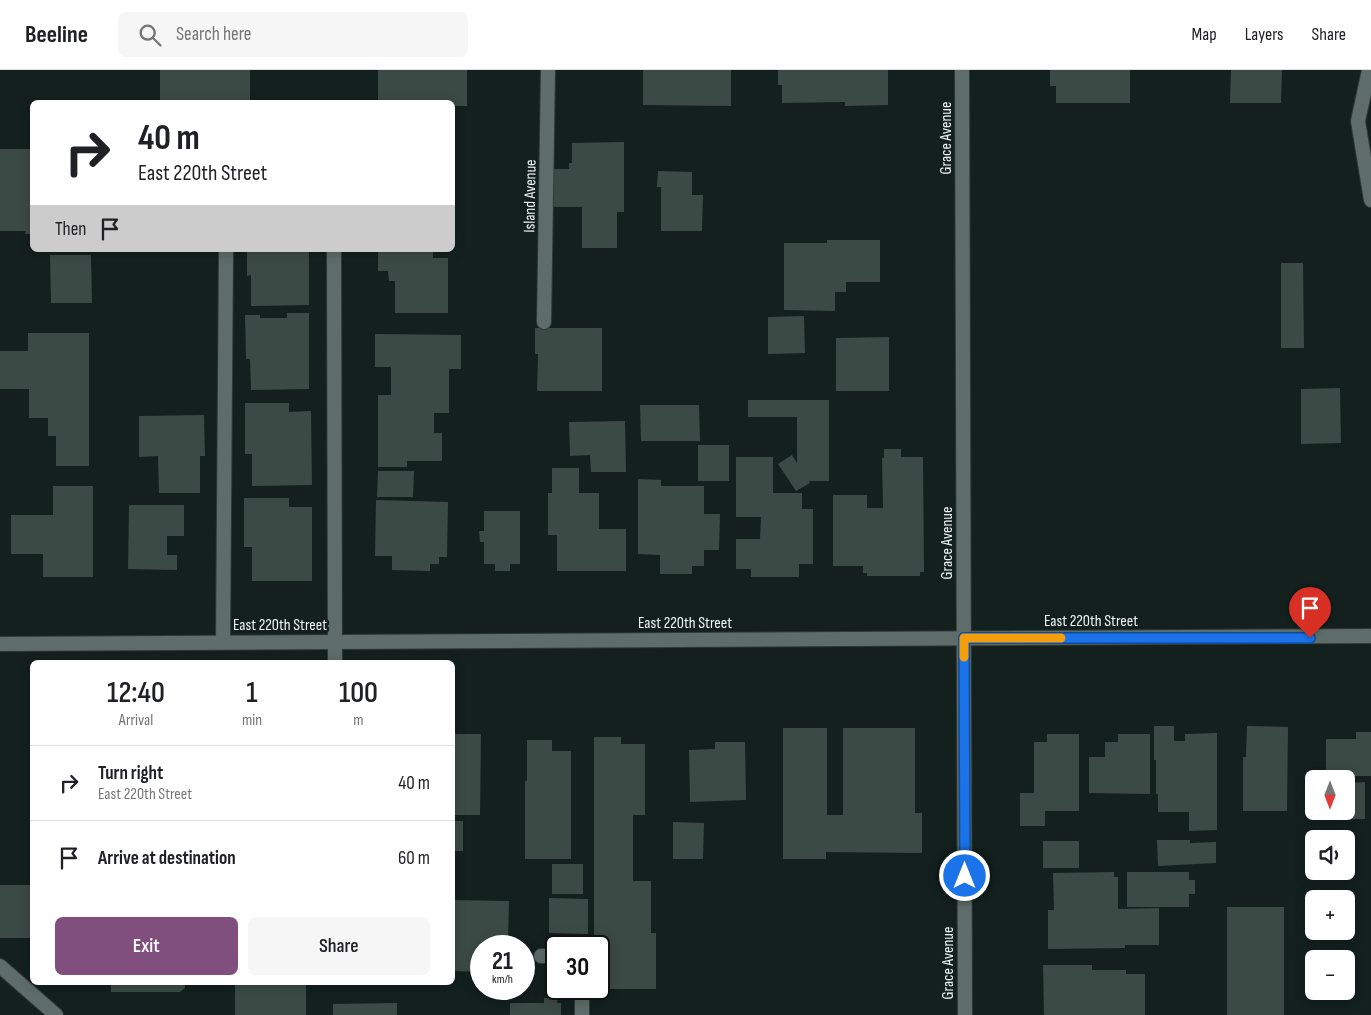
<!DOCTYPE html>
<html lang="en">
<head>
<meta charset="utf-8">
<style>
	:root { --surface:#fff; --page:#f6f6f6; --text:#202124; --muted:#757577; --line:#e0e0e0; --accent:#804f7e }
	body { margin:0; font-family:"Sofia Sans Condensed",sans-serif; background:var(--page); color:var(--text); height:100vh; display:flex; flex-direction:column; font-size:19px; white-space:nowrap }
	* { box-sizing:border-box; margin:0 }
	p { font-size:16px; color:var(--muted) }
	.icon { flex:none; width:28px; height:28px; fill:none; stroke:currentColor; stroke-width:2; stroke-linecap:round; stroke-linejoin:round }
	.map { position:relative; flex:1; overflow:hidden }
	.side { position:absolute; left:30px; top:590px; width:425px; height:325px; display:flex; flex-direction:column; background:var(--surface); border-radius:8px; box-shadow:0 2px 12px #0003 }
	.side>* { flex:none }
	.top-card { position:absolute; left:30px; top:30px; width:425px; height:152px; border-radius:8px; box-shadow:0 2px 12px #0003; background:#fff; color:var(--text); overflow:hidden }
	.needle { width:32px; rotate:180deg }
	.tools { position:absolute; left:1305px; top:700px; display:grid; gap:10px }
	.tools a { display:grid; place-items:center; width:50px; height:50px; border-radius:8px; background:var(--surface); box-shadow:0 2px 12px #0003; font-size:25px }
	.speed { position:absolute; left:470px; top:865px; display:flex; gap:10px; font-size:25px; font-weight:700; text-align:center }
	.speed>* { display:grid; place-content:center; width:65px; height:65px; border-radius:50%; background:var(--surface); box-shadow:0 2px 12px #0003; line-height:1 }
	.speed small { font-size:12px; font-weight:400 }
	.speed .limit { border:2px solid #111; border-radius:8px; background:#fff; color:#111 }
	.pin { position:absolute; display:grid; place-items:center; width:42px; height:42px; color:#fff; margin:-51px -21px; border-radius:50% 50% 50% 0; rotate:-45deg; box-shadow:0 0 5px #0007 }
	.pin .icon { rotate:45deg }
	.me { position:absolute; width:55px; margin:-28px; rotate:0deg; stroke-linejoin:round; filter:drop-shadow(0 0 4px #0008) }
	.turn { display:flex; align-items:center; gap:18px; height:105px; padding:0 25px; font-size:22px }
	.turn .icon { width:65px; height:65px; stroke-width:2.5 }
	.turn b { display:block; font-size:35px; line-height:42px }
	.then { display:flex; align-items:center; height:48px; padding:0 25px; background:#0003; gap:10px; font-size:19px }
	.eta { display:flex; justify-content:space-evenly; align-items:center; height:85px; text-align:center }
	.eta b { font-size:30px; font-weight:600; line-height:35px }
	.cta { display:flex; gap:10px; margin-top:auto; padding:10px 25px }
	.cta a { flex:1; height:58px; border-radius:8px; background:var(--accent); color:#fff; font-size:20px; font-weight:600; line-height:58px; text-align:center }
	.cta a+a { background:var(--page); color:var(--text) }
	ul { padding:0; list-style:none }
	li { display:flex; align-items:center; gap:15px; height:75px; padding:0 25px; border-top:1px solid var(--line) }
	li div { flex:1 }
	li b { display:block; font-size:19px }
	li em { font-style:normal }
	header { display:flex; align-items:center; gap:30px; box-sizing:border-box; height:70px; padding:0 25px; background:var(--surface); border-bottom:1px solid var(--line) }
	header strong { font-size:24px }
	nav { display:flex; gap:28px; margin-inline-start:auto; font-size:18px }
	.search { width:350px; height:45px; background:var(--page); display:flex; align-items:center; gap:12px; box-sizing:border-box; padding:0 18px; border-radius:8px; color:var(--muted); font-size:19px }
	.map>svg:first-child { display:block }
	.building { fill:#3c4a46 }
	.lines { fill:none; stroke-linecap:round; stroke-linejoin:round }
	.service-casing { stroke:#313937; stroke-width:16 }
	.minor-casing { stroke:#313937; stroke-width:16 }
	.tertiary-casing { stroke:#313937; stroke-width:16 }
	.service { stroke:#5e6d69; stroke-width:14 }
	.minor { stroke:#5e6d69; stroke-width:14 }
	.tertiary { stroke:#5e6d69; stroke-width:14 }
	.route-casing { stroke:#114b97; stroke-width:12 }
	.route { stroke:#1a73e8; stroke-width:9 }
	.slow { stroke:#f59e0b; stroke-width:9 }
	.labels { text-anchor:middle; stroke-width:5; stroke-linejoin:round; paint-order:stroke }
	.street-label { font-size:16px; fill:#eff7f5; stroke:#13201d }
</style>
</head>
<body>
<header>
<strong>Beeline</strong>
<div class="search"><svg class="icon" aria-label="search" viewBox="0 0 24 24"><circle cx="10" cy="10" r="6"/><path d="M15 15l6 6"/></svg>Search here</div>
<nav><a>Map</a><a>Layers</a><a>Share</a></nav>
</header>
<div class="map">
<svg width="1371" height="945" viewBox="0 0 1371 945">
	<rect width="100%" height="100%" fill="#13201d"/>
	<path class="building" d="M 160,0 L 250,0 L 250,32 L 160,32 Z
		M 378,0 L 467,0 L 467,36 L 452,36 L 452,32 L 378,32 Z
		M 643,0 L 731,0 L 731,36 L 643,35 Z
		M 778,0 L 888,0 L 888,35 L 845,36 L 845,32 L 782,33 L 782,15 L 778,15 Z
		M 1050,0 L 1130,0 L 1130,33 L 1056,33 L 1056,16 L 1050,16 Z
		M 1231,0 L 1282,0 L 1281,33 L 1230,33 Z
		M 624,72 L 624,142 L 617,142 L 617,178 L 582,178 L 582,137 L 553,137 L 553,99 L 569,99 L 569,93 L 572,93 L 572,73 Z
		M 0,79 L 32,79 L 32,164 L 25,164 L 26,161 L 0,161 Z
		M 658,101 L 692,102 L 692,125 L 703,125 L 702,161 L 661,161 L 661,117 L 657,117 Z
		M 827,170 L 880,170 L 880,212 L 846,212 L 846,222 L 835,222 L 835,241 L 784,240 L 784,173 L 827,173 Z
		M 247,180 L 309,181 L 309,235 L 251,236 L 251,205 L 247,206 Z
		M 378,180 L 433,180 L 433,188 L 448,188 L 448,243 L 395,243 L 395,211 L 389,211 L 388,201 L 378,201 Z
		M 50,185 L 91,185 L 92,233 L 51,233 Z
		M 1281,193 L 1303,193 L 1304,278 L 1281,278 Z
		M 287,243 L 309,243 L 309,319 L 251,320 L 250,289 L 246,289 L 245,245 L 260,245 L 260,248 L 287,248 Z
		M 804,246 L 805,283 L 768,284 L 768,247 Z
		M 535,258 L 602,258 L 602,321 L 537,321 L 538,284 L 535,284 Z
		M 28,263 L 89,263 L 89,396 L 56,396 L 56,366 L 48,366 L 48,348 L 29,348 L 29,319 L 0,319 L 0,281 L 28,281 Z
		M 375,264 L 461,265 L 461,299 L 449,299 L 449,343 L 434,343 L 434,363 L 442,363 L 442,391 L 407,391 L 407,397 L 378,397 L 378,325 L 391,325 L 391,297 L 375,297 Z
		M 889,267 L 889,321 L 836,321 L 836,268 Z
		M 1340,318 L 1341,373 L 1301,374 L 1301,319 Z
		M 748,330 L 829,330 L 829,411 L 809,411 L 810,413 L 796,421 L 778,394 L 792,385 L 797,393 L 797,347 L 748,347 Z
		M 245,333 L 289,333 L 289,342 L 311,341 L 312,415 L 252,416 L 252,384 L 245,384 Z
		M 640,335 L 699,335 L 700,371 L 641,371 Z
		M 204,345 L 205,386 L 200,386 L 200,423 L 159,423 L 158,386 L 139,387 L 139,346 Z
		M 625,351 L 626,402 L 591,402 L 590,385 L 570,386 L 569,352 Z
		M 698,375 L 729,375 L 729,411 L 698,411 Z
		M 884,379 L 901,379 L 901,387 L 923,387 L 924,502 L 920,502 L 920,506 L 867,506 L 867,503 L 863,503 L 863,496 L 833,496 L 833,425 L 867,425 L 867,438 L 883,438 L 882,388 L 884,388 Z
		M 736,387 L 773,387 L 773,423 L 802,423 L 802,439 L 813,439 L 813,494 L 799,494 L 799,507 L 751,507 L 751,499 L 736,499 L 736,469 L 760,469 L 761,447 L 736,447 Z
		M 552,398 L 579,398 L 579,423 L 599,423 L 599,459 L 626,459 L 626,501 L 557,501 L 557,465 L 548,465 L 548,423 L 552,423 Z
		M 378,401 L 414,401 L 413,427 L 377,427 Z
		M 638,409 L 661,410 L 661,416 L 704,416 L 704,444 L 720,444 L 719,480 L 704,480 L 704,496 L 692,496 L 692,504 L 660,504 L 660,485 L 638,484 Z
		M 53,416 L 93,416 L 93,507 L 43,507 L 43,484 L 11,484 L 11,445 L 53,445 Z
		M 244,428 L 289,428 L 289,437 L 312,437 L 312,511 L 252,511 L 252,477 L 244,477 Z
		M 376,430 L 448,432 L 447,487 L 439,487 L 439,494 L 430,494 L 430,501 L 392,500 L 392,486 L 375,486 Z
		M 129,435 L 184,435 L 184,466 L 167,466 L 167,485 L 177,485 L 177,500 L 128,499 Z
		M 484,441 L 520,441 L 520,494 L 510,494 L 510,501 L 495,501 L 495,494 L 484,494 L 484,472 L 480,472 L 479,461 L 484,461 Z
		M 1154,656 L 1174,656 L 1174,671 L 1185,671 L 1185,664 L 1217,663 L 1217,760 L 1189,761 L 1189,742 L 1158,742 L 1158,724 L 1156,724 L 1156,690 L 1154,690 Z
		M 1247,656 L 1288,657 L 1287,741 L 1243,741 L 1243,687 L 1246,687 Z
		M 783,658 L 827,658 L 827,745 L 843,745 L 843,658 L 915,658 L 915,743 L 922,743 L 922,783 L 826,782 L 826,789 L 783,789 Z
		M 1356,662 L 1371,662 L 1371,706 L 1326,706 L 1326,669 L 1356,669 Z
		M 452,664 L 481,664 L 480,745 L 452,745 Z
		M 1047,664 L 1079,664 L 1079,741 L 1045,741 L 1045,756 L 1020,756 L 1020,723 L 1034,723 L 1034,672 L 1047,672 Z
		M 1118,664 L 1150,664 L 1150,724 L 1089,723 L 1089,687 L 1105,687 L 1105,672 L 1118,672 Z
		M 594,667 L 621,667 L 621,674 L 645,674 L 645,745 L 633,745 L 633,811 L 651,811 L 651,863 L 656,863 L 656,919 L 599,919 L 599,876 L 594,876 Z
		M 527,670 L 552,670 L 552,681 L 571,681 L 571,789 L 525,789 L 525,711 L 527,711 Z
		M 715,672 L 745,672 L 746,730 L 690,732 L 689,680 L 715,679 Z
		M 1365,712 L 1365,749 L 1329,750 L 1329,741 L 1346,741 L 1346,713 Z
		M 452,751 L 463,751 L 463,781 L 452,781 Z
		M 673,752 L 704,753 L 703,789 L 673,789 Z
		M 1157,770 L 1190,770 L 1190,773 L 1216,772 L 1216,793 L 1158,796 Z
		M 1043,771 L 1079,771 L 1079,798 L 1043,798 Z
		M 552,794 L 583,794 L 583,824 L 552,824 Z
		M 1114,802 L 1114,807 L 1118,807 L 1118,839 L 1159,838 L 1159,875 L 1125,875 L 1125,878 L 1048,879 L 1048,840 L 1054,840 L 1053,803 Z
		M 1127,802 L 1189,802 L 1189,810 L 1195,810 L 1195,824 L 1189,824 L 1189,837 L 1127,837 Z
		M 0,815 L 32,815 L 32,868 L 0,868 Z
		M 549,828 L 588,829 L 588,864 L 549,863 Z
		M 452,830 L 509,831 L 508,876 L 481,876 L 481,902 L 452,901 Z
		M 1227,837 L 1284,837 L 1284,945 L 1227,945 Z
		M 1043,895 L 1092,895 L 1092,900 L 1126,900 L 1126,904 L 1145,904 L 1145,945 L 1044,945 Z
		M 111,912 L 185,912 L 185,918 L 180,922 L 111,922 Z
		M 235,913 L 306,914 L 306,945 L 235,945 Z
		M 544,928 L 558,928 L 557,933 L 561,933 L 561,945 L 510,945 L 510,933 L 544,933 Z
		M 397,933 L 397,945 L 333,945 L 333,934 Z"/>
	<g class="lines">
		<g class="service-casing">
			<path id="service" d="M 334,180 L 335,592
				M 223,572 L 226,180
				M 541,886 L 556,886
				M 0,896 L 56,945
				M 582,919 L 582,945"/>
		</g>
		<g class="minor-casing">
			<path id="minor" d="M 962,0 L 965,945
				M 1369,0 L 1358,51 L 1371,130
				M 544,252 L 548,0"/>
		</g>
		<g class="tertiary-casing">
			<path id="tertiary" d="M 0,574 L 1371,566"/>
		</g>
		<use href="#service" class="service"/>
		<use href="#minor" class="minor"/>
		<use href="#tertiary" class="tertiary"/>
	</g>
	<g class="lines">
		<g class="route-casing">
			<path id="route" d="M 965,806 L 964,568 L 1310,568"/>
		</g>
		<use href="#route" class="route"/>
		<path class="slow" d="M 964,587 L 964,568 L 1061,568"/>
	</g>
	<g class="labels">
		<g class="street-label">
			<text transform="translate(945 68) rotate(-90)" y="6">Grace Avenue</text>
			<text transform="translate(529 126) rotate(-89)" y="6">Island Avenue</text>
			<text transform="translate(946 473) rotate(-90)" y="6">Grace Avenue</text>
			<text x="1091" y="556">East 220th Street</text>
			<text x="685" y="558">East 220th Street</text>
			<text x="280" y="560">East 220th Street</text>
			<text transform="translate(947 893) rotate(-90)" y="6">Grace Avenue</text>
		</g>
	</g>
</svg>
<div class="tools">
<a><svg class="needle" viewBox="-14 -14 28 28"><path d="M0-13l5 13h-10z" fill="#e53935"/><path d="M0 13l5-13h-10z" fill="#757577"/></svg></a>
<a><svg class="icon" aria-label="sound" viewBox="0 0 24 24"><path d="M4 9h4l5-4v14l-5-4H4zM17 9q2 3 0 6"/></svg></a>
<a>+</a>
<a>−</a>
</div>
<div class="speed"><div>21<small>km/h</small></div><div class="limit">30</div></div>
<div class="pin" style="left:1310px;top:568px;background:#d93025"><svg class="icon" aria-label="arrive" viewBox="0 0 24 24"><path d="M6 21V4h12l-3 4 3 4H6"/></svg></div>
<svg class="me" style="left:965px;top:806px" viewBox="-20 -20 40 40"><circle r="17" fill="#1a73e8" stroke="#fff" stroke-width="3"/><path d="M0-11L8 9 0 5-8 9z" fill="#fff"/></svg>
<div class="top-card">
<div class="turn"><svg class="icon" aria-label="right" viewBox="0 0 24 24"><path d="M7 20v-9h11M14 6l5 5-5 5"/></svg><div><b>40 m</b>East 220th Street</div></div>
<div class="then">Then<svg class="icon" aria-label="arrive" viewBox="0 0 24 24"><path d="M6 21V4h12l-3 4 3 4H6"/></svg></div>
</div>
<section class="side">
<div class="eta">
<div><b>12:40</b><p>Arrival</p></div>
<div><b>1</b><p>min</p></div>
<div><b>100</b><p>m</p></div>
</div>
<ul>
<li><svg class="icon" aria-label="right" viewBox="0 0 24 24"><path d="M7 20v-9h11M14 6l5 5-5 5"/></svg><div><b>Turn right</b><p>East 220th Street</p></div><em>40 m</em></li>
<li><svg class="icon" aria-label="arrive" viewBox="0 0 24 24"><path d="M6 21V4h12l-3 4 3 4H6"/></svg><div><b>Arrive at destination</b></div><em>60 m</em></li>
</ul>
<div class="cta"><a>Exit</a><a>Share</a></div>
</section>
</div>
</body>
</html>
